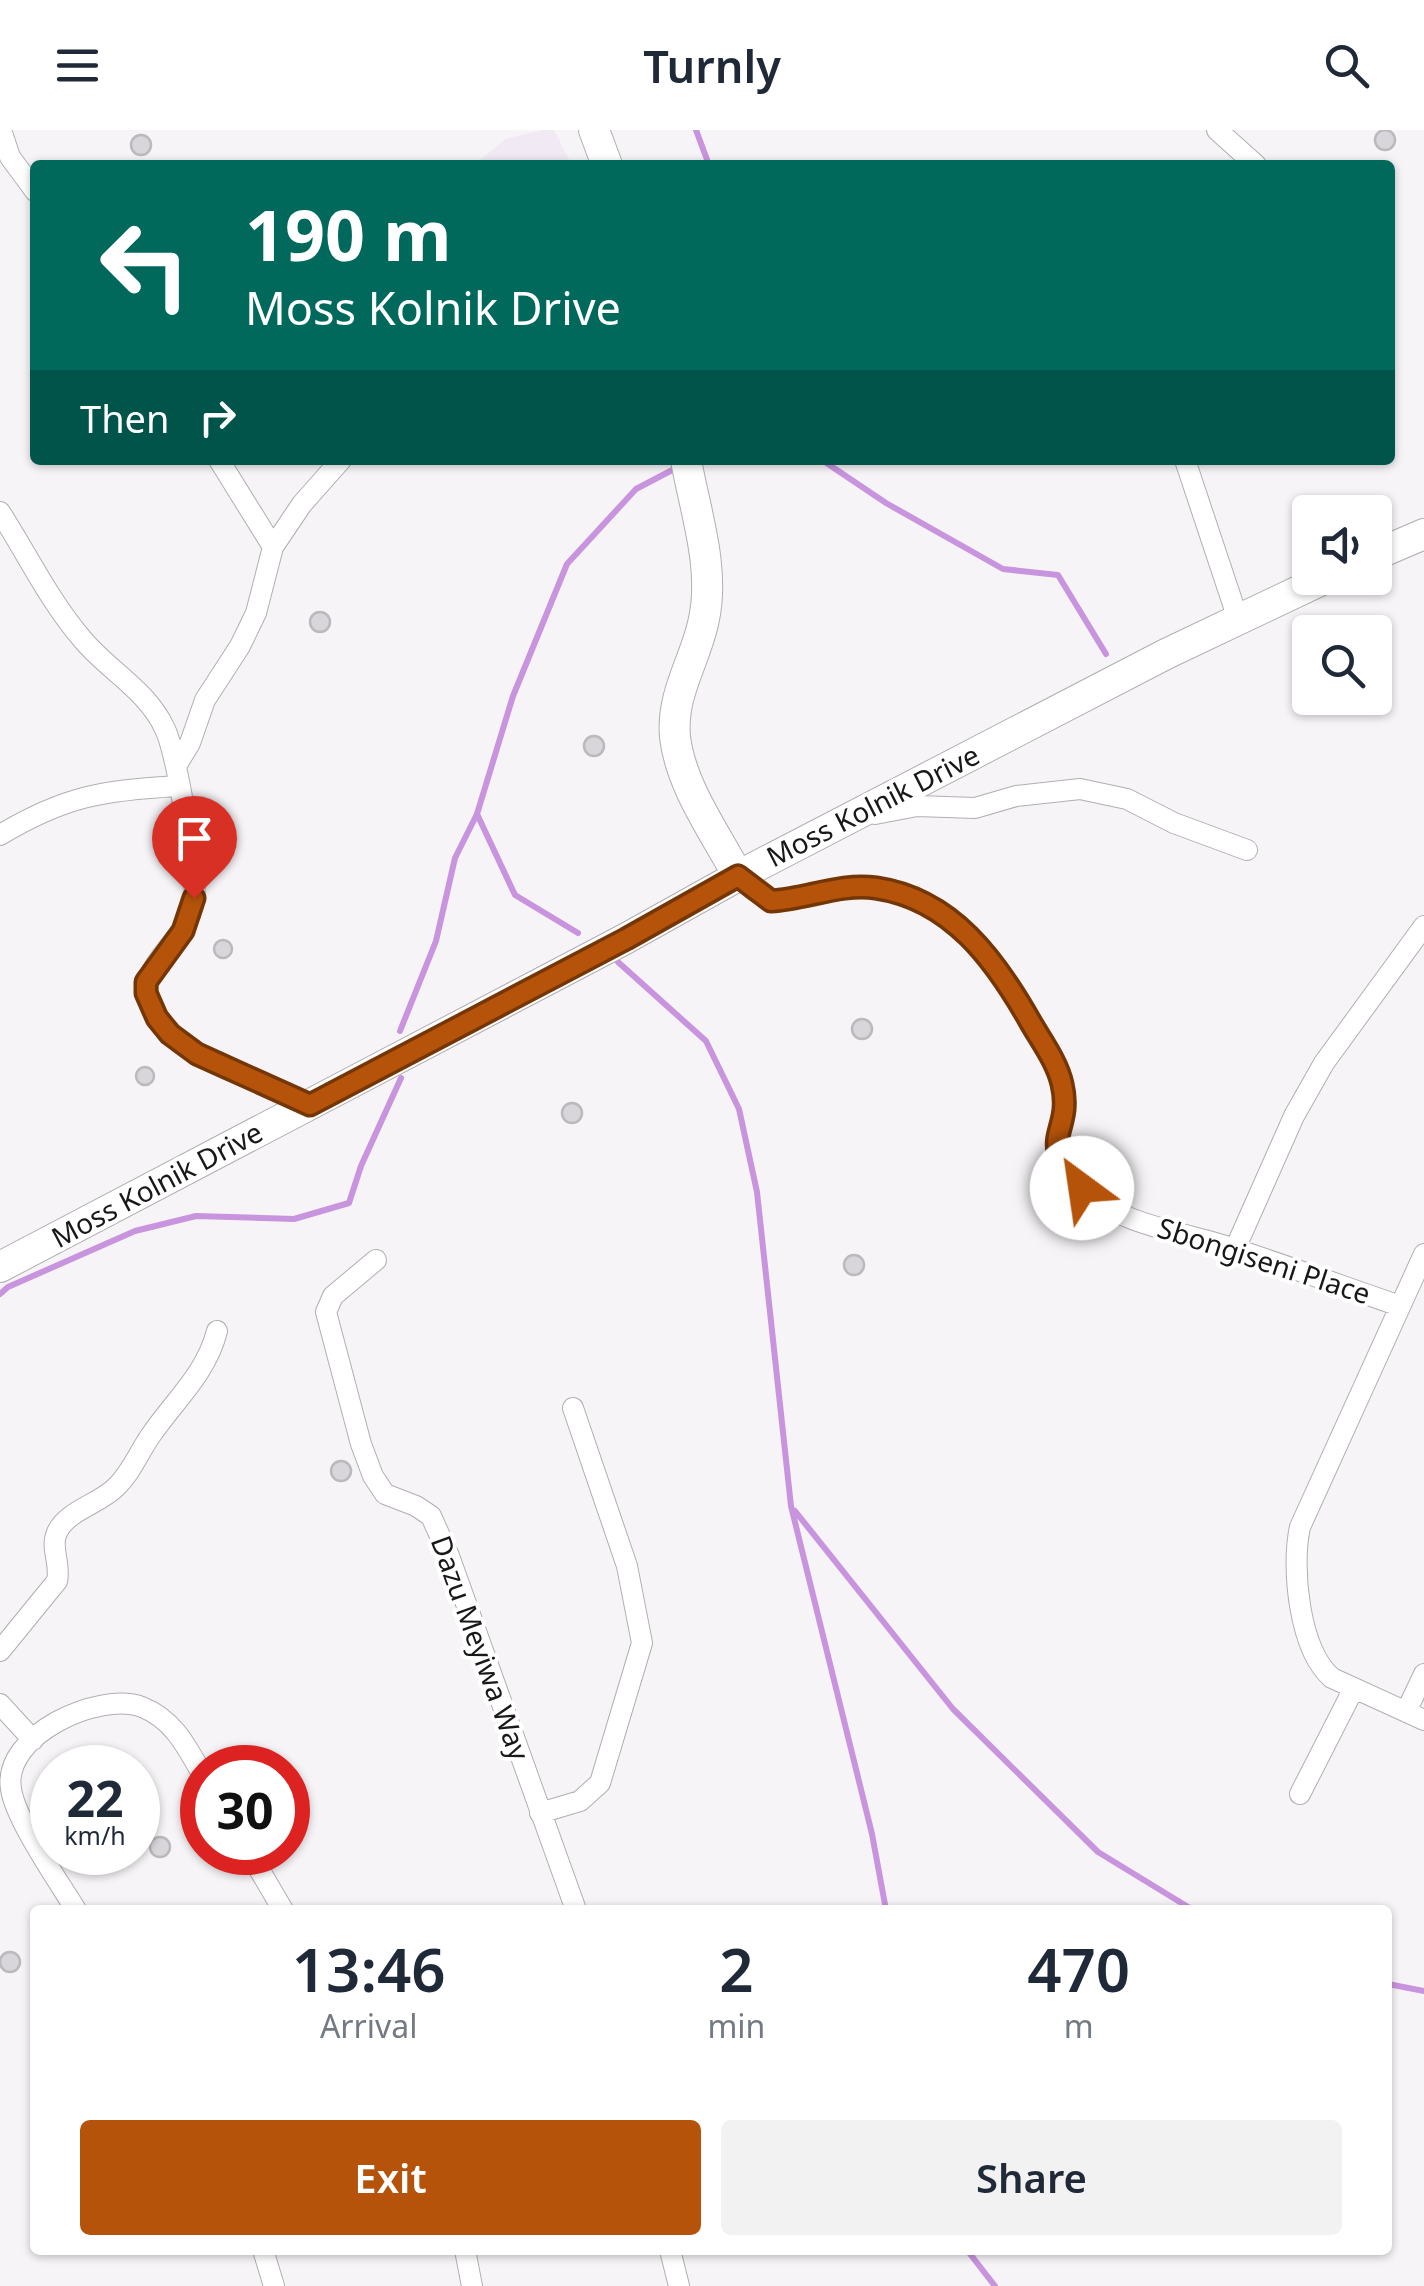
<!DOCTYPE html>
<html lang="en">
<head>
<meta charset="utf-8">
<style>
	:root { --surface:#fff; --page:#f2f2f3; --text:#1f2937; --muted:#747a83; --accent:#b45309 }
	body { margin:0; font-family:"Noto Sans",sans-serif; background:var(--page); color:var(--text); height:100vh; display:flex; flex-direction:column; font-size:38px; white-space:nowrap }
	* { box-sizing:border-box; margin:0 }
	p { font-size:32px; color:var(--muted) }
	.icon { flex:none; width:55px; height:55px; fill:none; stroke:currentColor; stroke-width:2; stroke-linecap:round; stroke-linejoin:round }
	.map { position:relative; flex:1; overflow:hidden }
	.panel { position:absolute; left:30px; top:1775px; width:1362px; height:350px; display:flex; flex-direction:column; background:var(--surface); border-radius:10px; box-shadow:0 2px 8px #0004 }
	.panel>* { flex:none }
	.banner { position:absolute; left:30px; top:30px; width:1365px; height:305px; border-radius:10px; box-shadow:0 2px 8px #0004; background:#00695c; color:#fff; overflow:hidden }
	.fabs { position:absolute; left:1292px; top:365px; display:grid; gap:20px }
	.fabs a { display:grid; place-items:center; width:100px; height:100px; border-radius:10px; background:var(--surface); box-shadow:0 2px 8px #0004; font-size:50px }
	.speed { position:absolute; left:30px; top:1615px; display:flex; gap:20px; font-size:50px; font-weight:700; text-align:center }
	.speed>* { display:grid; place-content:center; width:130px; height:130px; border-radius:50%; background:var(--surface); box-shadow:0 2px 8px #0004; line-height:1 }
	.speed small { font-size:25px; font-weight:400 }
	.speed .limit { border:15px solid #d22; background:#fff; color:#111 }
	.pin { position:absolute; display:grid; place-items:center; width:85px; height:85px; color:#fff; margin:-102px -42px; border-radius:50% 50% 50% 0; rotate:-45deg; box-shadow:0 0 10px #0007 }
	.pin .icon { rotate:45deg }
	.me { position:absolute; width:110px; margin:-55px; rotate:329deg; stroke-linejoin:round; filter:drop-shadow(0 0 8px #0008) }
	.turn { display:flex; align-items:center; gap:35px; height:210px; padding:0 50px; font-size:45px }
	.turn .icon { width:130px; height:130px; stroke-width:2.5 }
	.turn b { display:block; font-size:70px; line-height:85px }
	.then { display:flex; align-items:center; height:95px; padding:0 50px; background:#0003; gap:20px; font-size:38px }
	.eta { display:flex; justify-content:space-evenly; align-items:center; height:170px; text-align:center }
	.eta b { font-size:60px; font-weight:600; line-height:70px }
	.action { display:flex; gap:20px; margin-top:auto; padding:20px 50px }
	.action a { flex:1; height:115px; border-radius:10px; background:var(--accent); color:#fff; font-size:40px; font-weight:600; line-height:115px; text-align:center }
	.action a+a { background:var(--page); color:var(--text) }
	header { display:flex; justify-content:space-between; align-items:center; height:130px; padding:0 50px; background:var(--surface); font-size:45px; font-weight:600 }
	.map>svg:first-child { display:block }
	.built { fill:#f1e9f4 }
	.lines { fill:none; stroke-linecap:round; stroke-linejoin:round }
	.stream { stroke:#c994de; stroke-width:6 }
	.building { fill:#d9d6db; stroke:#bcb9bd; stroke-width:2.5 }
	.street-casing { stroke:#b1aeb2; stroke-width:22 }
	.secondary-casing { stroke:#b1aeb2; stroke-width:32 }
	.street { stroke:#fff; stroke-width:20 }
	.secondary { stroke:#fff; stroke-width:30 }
	.route-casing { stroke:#753606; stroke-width:25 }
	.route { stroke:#b45309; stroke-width:18 }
	.labels { text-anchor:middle; stroke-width:8; stroke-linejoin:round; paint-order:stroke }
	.street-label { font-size:28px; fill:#191819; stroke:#fff }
</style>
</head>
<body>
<header><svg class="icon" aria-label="menu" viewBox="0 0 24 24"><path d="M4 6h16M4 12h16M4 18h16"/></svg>Turnly<svg class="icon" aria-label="search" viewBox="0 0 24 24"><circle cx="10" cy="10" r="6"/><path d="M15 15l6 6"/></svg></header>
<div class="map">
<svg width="1424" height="2156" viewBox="0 0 1424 2156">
	<rect width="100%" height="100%" fill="#f7f4f8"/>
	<path class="built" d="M 543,0 L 554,0 L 572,35 L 474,35 L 505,9 Z"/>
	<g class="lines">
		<path class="stream" d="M 696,0 L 709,35
			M 822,330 L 886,373 L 1003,439 L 1058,445 L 1106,524
			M 578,803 L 515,765 L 477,684 L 513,566 L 567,434 L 636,359 L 678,337
			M 618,832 L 706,911 L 739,979 L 757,1062 L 791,1376 L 872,1704 L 886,1780
			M 400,901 L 436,811 L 455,728 L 477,684
			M 0,1164 L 8,1157 L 135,1101 L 196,1086 L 294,1089 L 349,1073 L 361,1036 L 401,948
			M 795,1381 L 953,1579 L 1098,1722 L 1193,1780
			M 1388,1854 L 1424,1861
			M 967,2120 L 995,2156"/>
	</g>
	<path class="building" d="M1375 10a10 10 0 1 1 20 0a10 10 0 1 1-20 0Z
		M131 15a10 10 0 1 1 20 0a10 10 0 1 1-20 0Z
		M310 492a10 10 0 1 1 20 0a10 10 0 1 1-20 0Z
		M584 616a10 10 0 1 1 20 0a10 10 0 1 1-20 0Z
		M214 819a9 9 0 1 1 18 0a9 9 0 1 1-18 0Z
		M852 899a10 10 0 1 1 20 0a10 10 0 1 1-20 0Z
		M136 946a9 9 0 1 1 18 0a9 9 0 1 1-18 0Z
		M562 983a10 10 0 1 1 20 0a10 10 0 1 1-20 0Z
		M844 1135a10 10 0 1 1 20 0a10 10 0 1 1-20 0Z
		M331 1341a10 10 0 1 1 20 0a10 10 0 1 1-20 0Z
		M150 1717a10 10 0 1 1 20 0a10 10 0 1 1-20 0Z
		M0 1832a10 10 0 1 1 20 0a10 10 0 1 1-20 0Z"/>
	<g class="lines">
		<g class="street-casing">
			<path id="street" d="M 1,0 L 10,27 L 35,61
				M 1217,0 L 1256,35
				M 219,330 L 273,417
				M 1185,330 L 1238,489
				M 0,382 C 27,424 50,472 83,510 C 109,541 147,560 165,599 C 176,622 198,747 194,771 C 186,817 132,834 152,877 C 159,891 168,903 180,913 C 212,938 272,955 311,975
				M 176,636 L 190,613 L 205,570 L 240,516 L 256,483 L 273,417 L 302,374 L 341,330
				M 875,684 L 917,676 L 975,678 L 1016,666 L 1080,659 L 1127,669 L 1174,693 L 1247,720
				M 0,705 C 65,666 104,660 178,656
				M 738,746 L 752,759 L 771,771 C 807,769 840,753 876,758 C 952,768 996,831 1031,892 C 1042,912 1056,932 1062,953 C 1073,1001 1035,1013 1081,1058 C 1120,1096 1185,1102 1235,1119 C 1290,1137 1345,1157 1400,1176
				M 1235,1119 L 1294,986 L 1324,933 L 1424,796
				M 1424,1124 L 1300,1397 C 1291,1437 1299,1520 1332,1548 L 1424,1590
				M 376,1130 L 333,1166 L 326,1182 L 361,1314 L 373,1346 L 385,1364 L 416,1376 L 431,1386 L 449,1426 L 576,1780
				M 0,1521 L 57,1451 C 61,1435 51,1419 56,1405 C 64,1381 100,1374 116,1357 C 131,1343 139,1322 151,1305 C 175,1270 206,1244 217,1201
				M 0,1574 L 33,1610
				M 1406,1582 L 1424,1544
				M 1300,1664 L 1354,1558
				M 540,1683 L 580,1671 L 600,1653 L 642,1513 L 627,1436 L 573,1278
				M 249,1722 L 283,1780
				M 76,1780 C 59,1752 15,1689 11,1659 C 2,1605 99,1561 142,1577 C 173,1589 187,1617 202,1644
				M 263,2120 L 274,2156
				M 465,2120 L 472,2156
				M 670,2120 L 679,2156"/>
		</g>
		<g class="secondary-casing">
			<path id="secondary" d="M 594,0 L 607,35
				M 686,330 C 695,381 715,437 704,489 C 696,530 671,563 675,607 C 681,657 715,702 738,746
				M 1375,425 L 1424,404
				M 0,1137 L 625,809 L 738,746 L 1166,524 L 1326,448"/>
		</g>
		<use href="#street" class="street"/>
		<use href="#secondary" class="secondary"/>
	</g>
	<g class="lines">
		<g class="route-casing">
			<path id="route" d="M 194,768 L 183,801 L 146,852 L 146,863 L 157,888 L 170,904 L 197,924 L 310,975 L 626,809 L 738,746 L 771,771 C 807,769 840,753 876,758 C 952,769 996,831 1031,893 C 1042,912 1057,932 1062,954 C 1074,1005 1033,1007 1082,1058"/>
		</g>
		<use href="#route" class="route"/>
	</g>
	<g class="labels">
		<g class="street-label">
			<text transform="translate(873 676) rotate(-27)" y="10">Moss Kolnik Drive</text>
			<text transform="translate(157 1055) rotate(-28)" y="10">Moss Kolnik Drive</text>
			<text transform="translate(1264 1131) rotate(18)" y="10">Sbongiseni Place</text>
			<text transform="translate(480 1518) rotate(70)" y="10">Dazu Meyiwa Way</text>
		</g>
	</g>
</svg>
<div class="fabs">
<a><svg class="icon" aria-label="sound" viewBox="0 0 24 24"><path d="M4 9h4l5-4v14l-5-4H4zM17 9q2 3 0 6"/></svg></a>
<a><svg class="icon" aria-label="search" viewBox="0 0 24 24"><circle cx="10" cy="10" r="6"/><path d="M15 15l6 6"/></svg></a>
</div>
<div class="speed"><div>22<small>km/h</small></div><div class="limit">30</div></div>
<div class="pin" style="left:194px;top:768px;background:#d93025"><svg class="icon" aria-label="arrive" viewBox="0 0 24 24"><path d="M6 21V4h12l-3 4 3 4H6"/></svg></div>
<svg class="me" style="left:1082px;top:1058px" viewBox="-20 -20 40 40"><circle r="19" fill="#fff"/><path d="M0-13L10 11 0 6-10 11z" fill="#b45309"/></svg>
<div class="banner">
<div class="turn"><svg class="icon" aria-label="left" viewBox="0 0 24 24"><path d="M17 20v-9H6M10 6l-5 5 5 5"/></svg><div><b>190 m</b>Moss Kolnik Drive</div></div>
<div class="then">Then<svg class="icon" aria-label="right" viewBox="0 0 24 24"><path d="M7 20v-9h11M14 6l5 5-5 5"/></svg></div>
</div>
<section class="panel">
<div class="eta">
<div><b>13:46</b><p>Arrival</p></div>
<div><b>2</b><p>min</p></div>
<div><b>470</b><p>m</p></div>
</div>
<div class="action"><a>Exit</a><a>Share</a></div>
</section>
</div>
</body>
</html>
